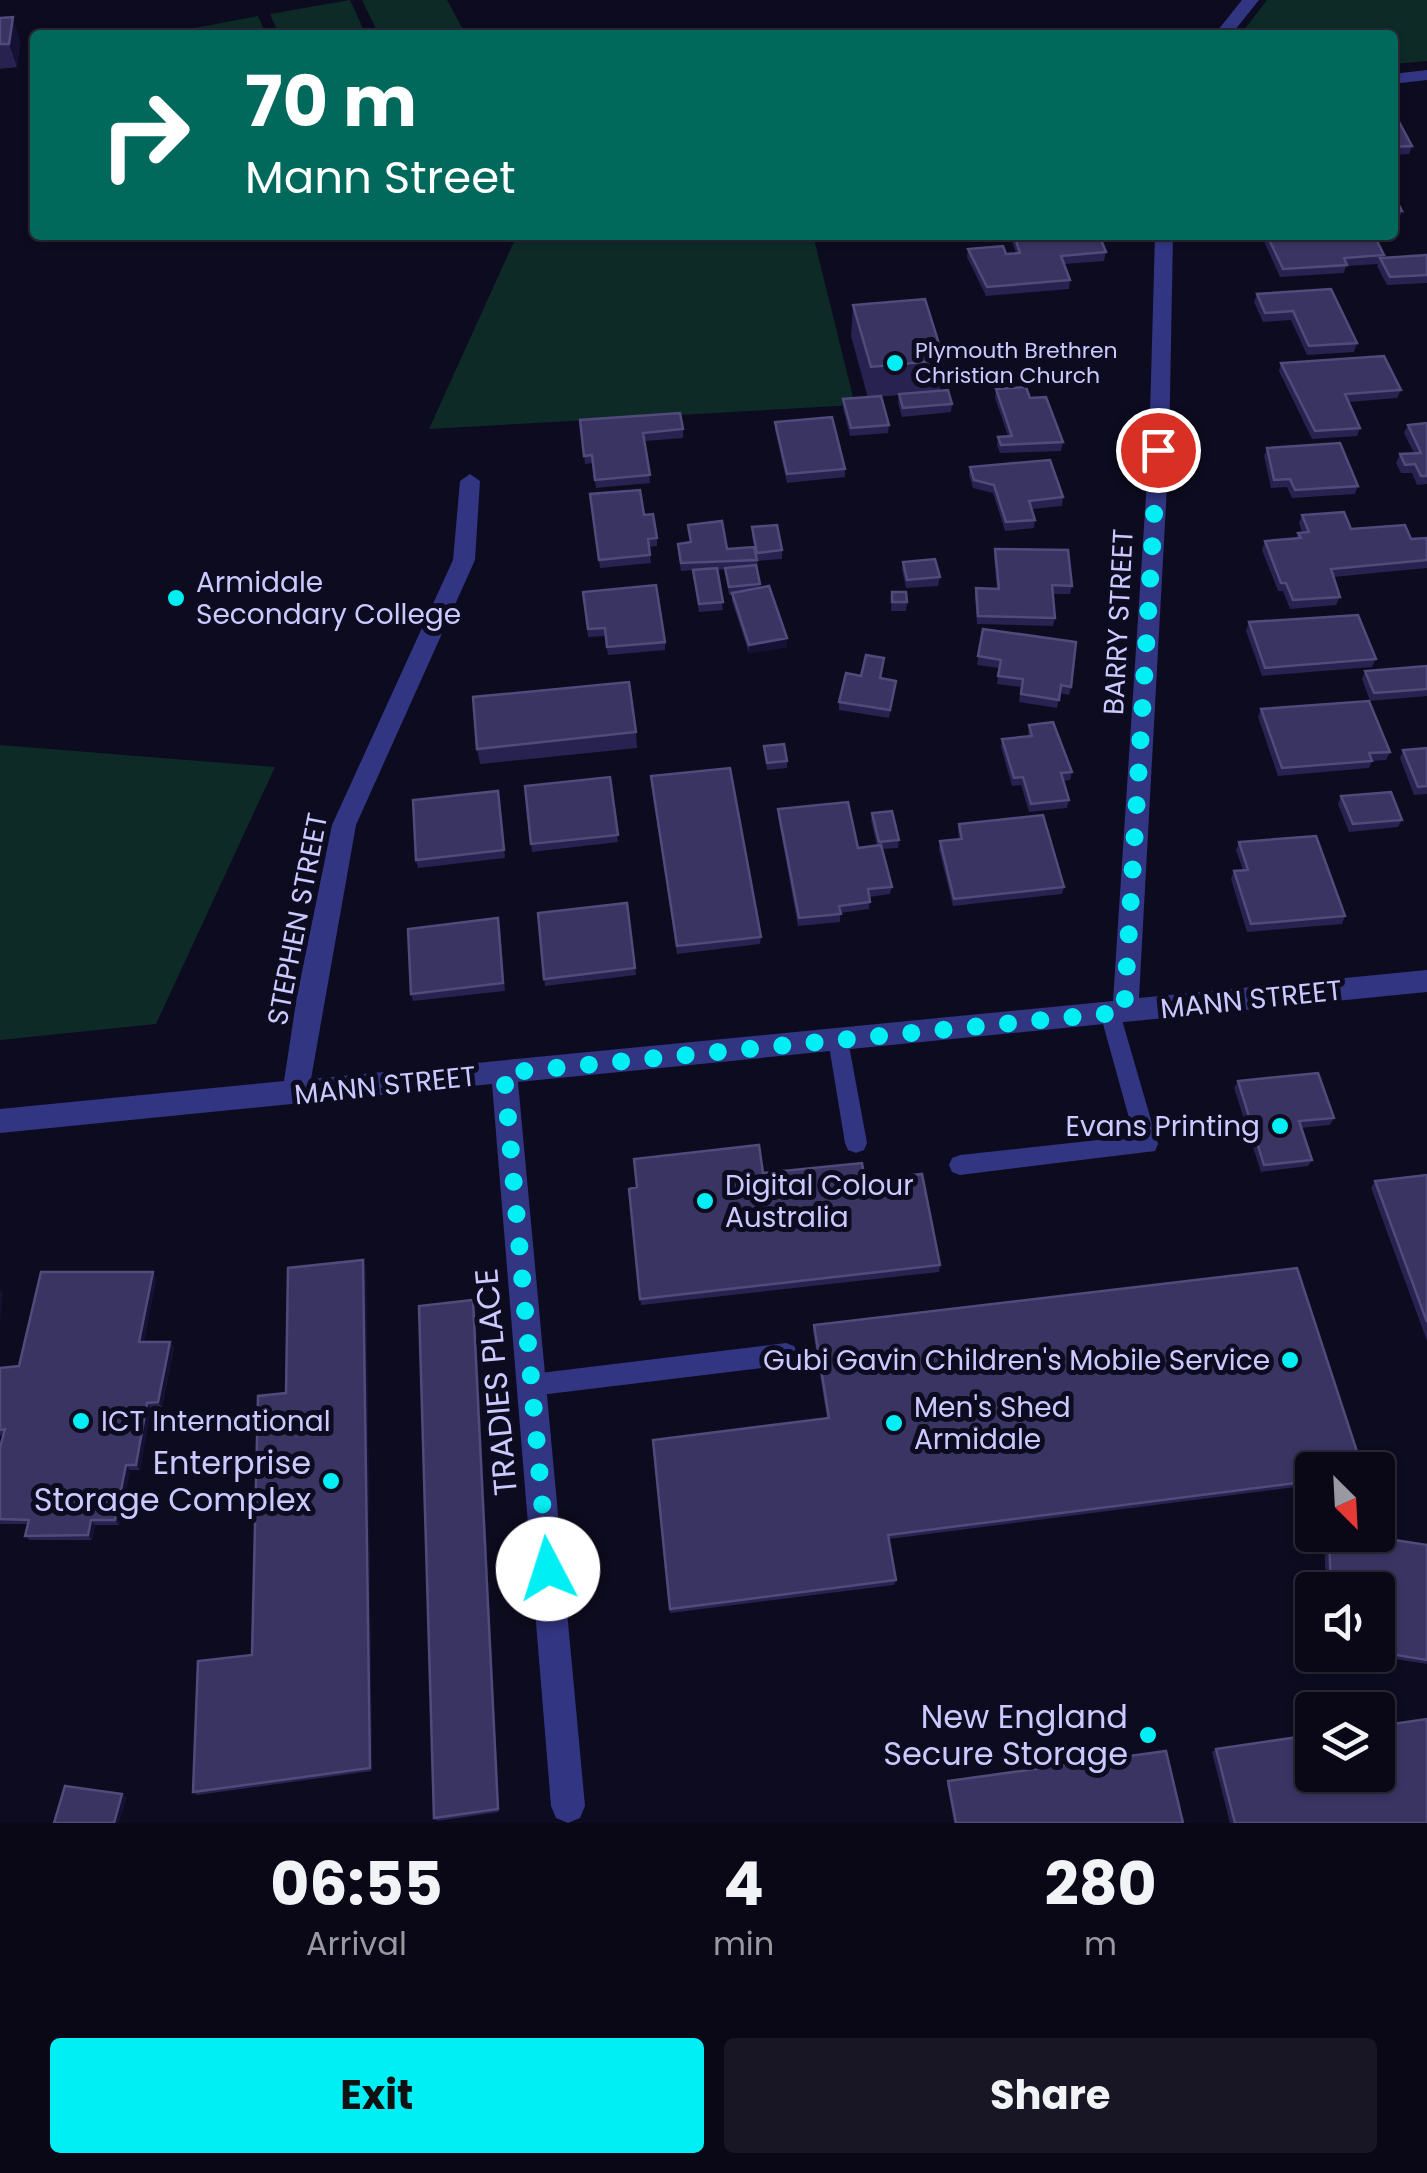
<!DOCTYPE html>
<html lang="en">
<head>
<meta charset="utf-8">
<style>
	:root { --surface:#0a0817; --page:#181624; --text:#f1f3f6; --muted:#999aa1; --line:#2a2936; --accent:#00eff4 }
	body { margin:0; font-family:Poppins,sans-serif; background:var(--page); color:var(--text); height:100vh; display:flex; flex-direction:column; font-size:38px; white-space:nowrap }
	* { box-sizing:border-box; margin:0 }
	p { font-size:32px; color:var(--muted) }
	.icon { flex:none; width:55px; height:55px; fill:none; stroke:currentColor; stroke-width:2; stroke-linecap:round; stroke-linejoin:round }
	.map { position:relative; height:1823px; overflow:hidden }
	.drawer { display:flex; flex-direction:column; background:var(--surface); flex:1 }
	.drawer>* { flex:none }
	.guide { position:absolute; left:30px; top:30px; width:1368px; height:210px; border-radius:10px; box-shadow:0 2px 8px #0004,0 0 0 2px var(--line); background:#00695c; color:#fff; overflow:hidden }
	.needle { width:65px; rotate:156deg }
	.buttons { position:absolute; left:1295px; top:1452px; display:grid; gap:20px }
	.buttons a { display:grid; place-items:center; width:100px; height:100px; border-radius:10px; background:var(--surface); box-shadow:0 2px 8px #0004,0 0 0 2px var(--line); font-size:50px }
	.pin { position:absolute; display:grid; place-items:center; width:85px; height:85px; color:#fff; margin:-42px; border:5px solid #fff; border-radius:50%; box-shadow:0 2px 10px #0007 }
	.me { position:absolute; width:110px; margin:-55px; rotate:355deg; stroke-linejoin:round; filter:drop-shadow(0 0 8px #0008) }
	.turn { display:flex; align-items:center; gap:35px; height:210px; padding:0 50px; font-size:45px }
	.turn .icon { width:130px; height:130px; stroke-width:2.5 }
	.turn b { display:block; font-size:70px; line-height:85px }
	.eta { display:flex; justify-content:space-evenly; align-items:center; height:170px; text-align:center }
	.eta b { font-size:60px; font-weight:700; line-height:70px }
	.cta { display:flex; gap:20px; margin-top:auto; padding:20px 50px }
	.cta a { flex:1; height:115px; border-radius:10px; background:var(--accent); color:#111; font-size:40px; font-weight:700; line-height:115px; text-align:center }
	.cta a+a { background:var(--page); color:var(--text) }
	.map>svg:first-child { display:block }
	.green { fill:#0d2a27 }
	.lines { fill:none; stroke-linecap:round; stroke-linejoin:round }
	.lane { fill:#323582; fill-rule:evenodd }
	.street { fill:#323582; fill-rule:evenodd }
	.wall { fill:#27224f }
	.shaded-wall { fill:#151134 }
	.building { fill:#393462; stroke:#504b7b; stroke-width:2.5 }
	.route { stroke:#00eff4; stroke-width:18; stroke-dasharray:0 32.4 }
	.poi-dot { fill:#00eff4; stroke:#0d0b1f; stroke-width:4 }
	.labels { text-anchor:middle; stroke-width:10; stroke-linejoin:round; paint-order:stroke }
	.far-poi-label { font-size:22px; fill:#cbc9ff; stroke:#0d0b1f; text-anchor:start }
	.poi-label { font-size:28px; fill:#cbc9ff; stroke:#0d0b1f; text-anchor:start }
	.street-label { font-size:28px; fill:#cbc9ff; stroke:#0d0b1f }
	.near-street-label { font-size:32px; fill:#cbc9ff; stroke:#0d0b1f }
	.near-poi-label { font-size:32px; fill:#cbc9ff; stroke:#0d0b1f; text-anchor:end }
</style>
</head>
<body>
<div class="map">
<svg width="1427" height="1823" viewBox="0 0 1427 1823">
	<rect width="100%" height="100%" fill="#0d0b1f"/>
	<path class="green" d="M 350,0 L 366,35 L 279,35 L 270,14 Z
		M 362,0 L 447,0 L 466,35 L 379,35 Z
		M 1267,0 L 1427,0 L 1427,61 L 1393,64 L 1392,35 L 1240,35 Z
		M 258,16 L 266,35 L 179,35 L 178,31 Z
		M 517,235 L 813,235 L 855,405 L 429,429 Z
		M 0,745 L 275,767 L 156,1024 L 0,1040 Z"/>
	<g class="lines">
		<path class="lane" d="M 1110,1004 L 1117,1007 L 1120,1013 L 1158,1144 L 1155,1151 L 960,1175 L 952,1172 L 949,1165 L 952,1158 L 960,1155 L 1134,1136 L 1100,1013 L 1103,1007 Z
			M 838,1031 L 845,1034 L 848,1040 L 867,1143 L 864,1150 L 856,1153 L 848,1150 L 845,1143 L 828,1040 L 831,1034 Z
			M 786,1343 L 794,1346 L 798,1354 L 794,1362 L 786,1365 L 532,1396 L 524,1393 L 520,1385 L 524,1377 L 532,1374 Z"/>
		<path class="street" d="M 1242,0 L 1259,0 L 1231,35 L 1214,35 Z
			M 1427,70 L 1427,80 L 1392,84 L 1392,74 Z
			M 1155,235 L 1173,235 L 1169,450 L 1139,998 L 1427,970 L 1427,992 L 518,1082 L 585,1806 L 580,1818 L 568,1823 L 556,1818 L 551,1806 L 492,1084 L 0,1133 L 0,1109 L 284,1081 L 297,996 L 332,825 L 453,560 L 460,481 L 470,474 L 480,481 L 475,560 L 356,825 L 311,1079 L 1113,1001 L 1149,450 Z"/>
	</g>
	<path class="wall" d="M 0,18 L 20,41 L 17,67 L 0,69 Z
		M 1392,120 L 1412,146 L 1409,154 L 1392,155 Z
		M 1392,192 L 1402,211 L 1399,219 L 1392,220 Z
		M 986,235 L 1099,235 L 1106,252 L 1104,261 L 1064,264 L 1070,280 L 1069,289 L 986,296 L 967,257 L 968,249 L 1006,254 L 1016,253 L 1011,239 L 989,241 Z
		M 1264,235 L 1374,235 L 1384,255 L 1383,258 L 1427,255 L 1427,283 L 1387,285 L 1377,266 L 1378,264 L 1346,266 L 1344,273 L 1280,277 L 1263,239 Z
		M 1257,294 L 1357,343 L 1354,352 L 1307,355 L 1291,320 L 1263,322 L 1254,302 Z
		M 853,305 L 944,360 L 940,391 L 952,404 L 951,412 L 902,417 L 898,403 L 899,395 L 877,397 L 889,425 L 888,433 L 850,436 L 843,408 L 843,399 L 868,398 L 851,336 Z
		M 1281,363 L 1401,390 L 1397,398 L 1349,402 L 1360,428 L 1357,436 L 1312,439 L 1279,371 Z
		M 996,389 L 1030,398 L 1063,442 L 1061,451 L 1000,453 L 997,445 L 998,437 L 1008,436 L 995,398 Z
		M 580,420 L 683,429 L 683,438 L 645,441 L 650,483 L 596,488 L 592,463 L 585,464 Z
		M 775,422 L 845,469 L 845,477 L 787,483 L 775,430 Z
		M 1427,423 L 1427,484 L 1417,485 L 1412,473 L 1401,473 L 1396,463 L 1400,454 L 1414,453 L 1404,433 L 1408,425 Z
		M 1267,448 L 1358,486 L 1355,494 L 1292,498 L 1287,487 L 1271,488 L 1264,456 Z
		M 970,467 L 1063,497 L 1062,506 L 1032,509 L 1035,520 L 1034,528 L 1005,531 L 993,493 L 973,488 L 969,475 Z
		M 590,494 L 644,515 L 657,538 L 657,546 L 649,547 L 651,563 L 600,568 Z
		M 1302,515 L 1351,529 L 1411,539 L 1427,538 L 1427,568 L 1333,577 L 1340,597 L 1336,605 L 1290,609 L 1283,591 L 1278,591 L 1262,550 L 1265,541 L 1296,539 L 1298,533 L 1302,532 L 1299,523 Z
		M 688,525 L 727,549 L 757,560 L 760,588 L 787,638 L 787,647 L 749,653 L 732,601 L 732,595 L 729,595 L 725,569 L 717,570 L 723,610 L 699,612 L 693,570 L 681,571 L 678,552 L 678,544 L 690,543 Z
		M 752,527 L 782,550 L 782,559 L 757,561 L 752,536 Z
		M 995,549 L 1072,586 L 1070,594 L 1052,594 L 1055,618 L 1053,626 L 977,624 L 975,596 L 976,588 L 997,589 L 994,557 Z
		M 903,562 L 940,577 L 938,586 L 906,588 L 902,570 Z
		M 583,592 L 665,642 L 665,650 L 608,655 L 605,636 L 588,637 Z
		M 892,592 L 907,602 L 906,611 L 891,611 Z
		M 1249,622 L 1376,659 L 1372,667 L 1262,676 L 1246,631 Z
		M 983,629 L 1071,687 L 1069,695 L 1060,693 L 1057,708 L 1019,702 L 1021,687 L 997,684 L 999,668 L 977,665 Z
		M 883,666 L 881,679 L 896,681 L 889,718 L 839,710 L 839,702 L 861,676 Z
		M 1427,666 L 1427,696 L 1370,701 L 1362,679 L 1365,671 Z
		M 1261,709 L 1390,752 L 1386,760 L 1372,761 L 1369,768 L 1278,776 L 1258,717 Z
		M 1029,725 L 1072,772 L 1070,780 L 1063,781 L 1069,800 L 1067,808 L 1029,812 L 1021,785 L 1012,786 L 1001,747 L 1002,739 L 1028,736 Z
		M 636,732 L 637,748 L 480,764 L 477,749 Z
		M 764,746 L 787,761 L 787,768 L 767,770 Z
		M 1427,748 L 1427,794 L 1414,795 L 1400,758 L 1403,750 Z
		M 651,776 L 761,937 L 760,944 L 677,954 Z
		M 610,777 L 618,842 L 532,852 L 525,786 Z
		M 498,791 L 505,858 L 418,868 L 416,860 Z
		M 1341,796 L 1402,820 L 1398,827 L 1349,832 L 1338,804 Z
		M 778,809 L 858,848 L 877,846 L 871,820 L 872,813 L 899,840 L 898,848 L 882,849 L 892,887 L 890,894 L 869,897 L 869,909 L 840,913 L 840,922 L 798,926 L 778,817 Z
		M 959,824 L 1064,887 L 1062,894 L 953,906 L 939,849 L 940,841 L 959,839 L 958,831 Z
		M 1239,842 L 1345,916 L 1342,924 L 1247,932 L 1231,879 L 1234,871 L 1243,870 L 1236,850 Z
		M 627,903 L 636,975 L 545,986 L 538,913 Z
		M 500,926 L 505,991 L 413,1001 L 411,994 Z
		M 1238,1081 L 1334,1118 L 1330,1125 L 1301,1128 L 1312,1160 L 1308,1166 L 1261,1172 L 1234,1088 Z
		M 763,1173 L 865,1181 L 940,1265 L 939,1272 L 641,1305 L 629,1189 Z
		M 1427,1175 L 1427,1341 L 1371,1188 L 1375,1181 Z
		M 366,1266 L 372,1771 L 197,1795 L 193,1792 L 252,1655 L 286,1393 Z
		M 153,1272 L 156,1279 L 144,1342 L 170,1342 L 174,1348 L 162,1407 L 151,1408 L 140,1470 L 130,1470 L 119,1525 L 95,1525 L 92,1540 L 30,1540 L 25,1536 L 28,1524 L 0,1524 L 0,1448 L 3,1435 L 0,1436 L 0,1368 L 19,1366 Z
		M 475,1306 L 499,1812 L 437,1821 L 434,1818 Z
		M 814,1325 L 1312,1470 L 1312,1485 L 889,1539 L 896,1580 L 894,1585 L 670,1613 L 653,1440 L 827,1419 L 813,1331 Z
		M 1324,1535 L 1362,1535 L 1427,1545 L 1427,1664 L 1369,1655 L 1378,1655 L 1378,1590 L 1326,1590 Z
		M 1216,1749 L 1427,1823 L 1230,1823 L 1212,1752 Z
		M 948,1781 L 1183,1823 L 954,1823 L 947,1784 Z"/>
	<path class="shaded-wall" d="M 13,17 L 20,41 L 17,67 L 9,44 Z
		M 787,638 L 787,647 L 749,653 L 749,645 Z
		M 363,1260 L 366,1266 L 372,1771 L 370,1768 Z
		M 153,1272 L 156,1279 L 143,1348 L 139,1342 Z
		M 0,1290 L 3,1293 L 0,1324 Z
		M 473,1300 L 475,1306 L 499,1812 L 498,1809 Z
		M 170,1342 L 174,1348 L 162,1407 L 158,1402 Z
		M 147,1403 L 151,1408 L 140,1470 L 136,1465 Z
		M 126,1465 L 130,1470 L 119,1525 L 115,1520 Z
		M 91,1520 L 95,1525 L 92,1540 L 88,1535 Z
		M 122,1794 L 127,1797 L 119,1823 L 114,1823 Z"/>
	<path class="building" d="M 13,17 L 9,44 L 0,44 L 0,18 Z
		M 1392,120 L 1398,120 L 1412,146 L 1392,147 Z
		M 1392,192 L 1402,211 L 1392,211 Z
		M 1014,235 L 1099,235 L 1106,252 L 1061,256 L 1070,280 L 987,287 L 968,249 L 1003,246 L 1006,254 L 1020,253 Z
		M 1267,235 L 1374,235 L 1384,255 L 1344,258 L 1347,265 L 1283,269 Z
		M 1427,255 L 1427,275 L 1390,277 L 1380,258 Z
		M 1331,289 L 1357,343 L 1309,346 L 1293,311 L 1265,313 L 1257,294 Z
		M 925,299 L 944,360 L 871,367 L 853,305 Z
		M 1384,356 L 1401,390 L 1345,394 L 1360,428 L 1315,431 L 1281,363 Z
		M 1026,387 L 1030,398 L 1046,397 L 1063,442 L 1001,445 L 998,437 L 1012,436 L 996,389 Z
		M 948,390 L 952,404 L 903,408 L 899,394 Z
		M 881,396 L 889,425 L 851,428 L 843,399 Z
		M 680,413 L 683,429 L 643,433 L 650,475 L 595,480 L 592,455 L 584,456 L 580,420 Z
		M 832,417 L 845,469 L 787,474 L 775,422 Z
		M 1427,423 L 1427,476 L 1421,476 L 1415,464 L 1405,465 L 1400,454 L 1421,453 L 1408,425 Z
		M 1340,443 L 1358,486 L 1295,490 L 1290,479 L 1274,480 L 1267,448 Z
		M 1050,460 L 1063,497 L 1029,501 L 1035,520 L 1006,522 L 994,485 L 974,480 L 970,467 Z
		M 640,490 L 644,515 L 653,514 L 657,538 L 648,539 L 650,555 L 599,560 L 590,494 Z
		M 1344,512 L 1351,529 L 1405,525 L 1411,539 L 1427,538 L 1427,560 L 1331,569 L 1340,597 L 1293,600 L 1286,583 L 1281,583 L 1265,541 L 1301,538 L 1298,533 L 1309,532 L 1302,515 Z
		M 722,521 L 727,549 L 754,547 L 757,560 L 681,563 L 678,544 L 691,542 L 688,525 Z
		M 777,525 L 782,550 L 757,553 L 752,527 Z
		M 995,549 L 1068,550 L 1072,586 L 1052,585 L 1055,618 L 978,616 L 976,588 L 999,589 Z
		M 935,559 L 940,577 L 907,580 L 903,562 Z
		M 756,565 L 760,584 L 729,587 L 725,568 Z
		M 717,568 L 723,602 L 699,604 L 693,570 Z
		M 656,585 L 665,642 L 607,647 L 605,628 L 588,629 L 583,592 Z
		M 769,586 L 787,638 L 749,645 L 732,593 Z
		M 892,592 L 906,592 L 907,602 L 892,602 Z
		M 1358,615 L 1376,659 L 1265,668 L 1249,622 Z
		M 983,629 L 1076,642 L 1071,687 L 1061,685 L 1059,700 L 1021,694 L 1023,679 L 998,676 L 1001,660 L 978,656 Z
		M 866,655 L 884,658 L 880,678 L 896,681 L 890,710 L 839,702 L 846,673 L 861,676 Z
		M 1427,666 L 1427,689 L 1374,693 L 1365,671 Z
		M 629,682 L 636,732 L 477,749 L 473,697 Z
		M 1369,701 L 1390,752 L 1369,753 L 1372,761 L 1282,768 L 1261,709 Z
		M 1053,722 L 1072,772 L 1061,773 L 1069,800 L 1031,804 L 1023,777 L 1014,778 L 1002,739 L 1032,736 L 1029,725 Z
		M 784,744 L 787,761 L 767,763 L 764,746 Z
		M 1427,748 L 1427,786 L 1418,787 L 1403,750 Z
		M 730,768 L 761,937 L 677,946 L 651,776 Z
		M 610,777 L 618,835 L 531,844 L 525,786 Z
		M 498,791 L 504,850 L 416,860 L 413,800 Z
		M 1391,792 L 1402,820 L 1353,824 L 1341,796 Z
		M 848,802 L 858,848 L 881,845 L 892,887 L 868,889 L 870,902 L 839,906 L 841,914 L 799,918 L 778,809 Z
		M 892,811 L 899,840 L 879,842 L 872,813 Z
		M 1043,815 L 1064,887 L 954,899 L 940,841 L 962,839 L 959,824 Z
		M 1316,836 L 1345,916 L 1251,924 L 1234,871 L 1248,870 L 1239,842 Z
		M 627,903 L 635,968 L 544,979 L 538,913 Z
		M 498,918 L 503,983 L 411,994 L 408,929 Z
		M 1318,1073 L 1334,1118 L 1299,1121 L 1312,1160 L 1264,1165 L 1238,1081 Z
		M 759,1145 L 763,1173 L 862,1163 L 865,1181 L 922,1174 L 940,1265 L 640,1299 L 629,1189 L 637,1187 L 634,1159 Z
		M 1427,1175 L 1427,1322 L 1375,1181 Z
		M 363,1260 L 370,1768 L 193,1792 L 198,1661 L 252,1655 L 258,1396 L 286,1393 L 288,1268 Z
		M 1297,1268 L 1363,1470 L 1312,1470 L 1312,1481 L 888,1535 L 896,1580 L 670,1609 L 653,1440 L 829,1418 L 814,1325 Z
		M 41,1272 L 153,1272 L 139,1342 L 170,1342 L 158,1402 L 147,1403 L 136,1465 L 126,1465 L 115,1520 L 91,1520 L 88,1535 L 25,1536 L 29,1520 L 0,1519 L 0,1448 L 5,1429 L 0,1430 L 0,1368 L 19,1366 Z
		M 473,1300 L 498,1809 L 434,1818 L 419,1306 Z
		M 1329,1535 L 1362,1535 L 1427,1545 L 1427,1660 L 1378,1652 L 1378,1590 L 1331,1590 Z
		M 1427,1719 L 1427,1823 L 1235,1823 L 1216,1749 L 1312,1735 L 1312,1775 L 1378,1775 L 1378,1726 Z
		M 1166,1751 L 1183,1823 L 956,1823 L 948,1781 Z
		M 65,1786 L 122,1794 L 114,1823 L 54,1823 Z"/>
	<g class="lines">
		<path class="route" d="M 548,1569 L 504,1073 L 1124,1012 L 1158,450"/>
	</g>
	<g class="poi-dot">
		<circle cx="895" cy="363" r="10"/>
		<circle cx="176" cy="598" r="10"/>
		<circle cx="1280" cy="1126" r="10"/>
		<circle cx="705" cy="1201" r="10"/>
		<circle cx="1290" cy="1360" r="10"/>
		<circle cx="81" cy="1421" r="10"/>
		<circle cx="894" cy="1423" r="10"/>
		<circle cx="331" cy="1481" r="10"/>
		<circle cx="1148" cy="1735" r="10"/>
	</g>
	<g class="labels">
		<g class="far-poi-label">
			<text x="915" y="358">Plymouth Brethren<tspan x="915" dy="25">Christian Church</tspan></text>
		</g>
		<g class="poi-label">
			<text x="196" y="592">Armidale<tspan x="196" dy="32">Secondary College</tspan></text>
			<text x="1260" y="1136" text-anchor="end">Evans Printing</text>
			<text x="725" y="1195">Digital Colour<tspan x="725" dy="32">Australia</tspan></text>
			<text x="1270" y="1370" text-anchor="end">Gubi Gavin Children's Mobile Service</text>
			<text x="914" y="1417">Men's Shed<tspan x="914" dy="32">Armidale</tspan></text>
			<text x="101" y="1431">ICT International</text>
		</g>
		<g class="street-label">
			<text transform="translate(1118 622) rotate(-87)" y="10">BARRY STREET</text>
			<text transform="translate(297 919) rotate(-79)" y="10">STEPHEN STREET</text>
			<text transform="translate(1251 999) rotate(-6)" y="10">MANN STREET</text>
			<text transform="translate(385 1085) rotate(-6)" y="10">MANN STREET</text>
		</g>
		<g class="near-street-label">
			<text transform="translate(496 1382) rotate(-95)" y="11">TRADIES PLACE</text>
		</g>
		<g class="near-poi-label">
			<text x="311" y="1474">Enterprise<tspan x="311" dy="37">Storage Complex</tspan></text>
			<text x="1128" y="1728">New England<tspan x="1128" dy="37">Secure Storage</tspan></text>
		</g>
	</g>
</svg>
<div class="buttons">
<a><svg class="needle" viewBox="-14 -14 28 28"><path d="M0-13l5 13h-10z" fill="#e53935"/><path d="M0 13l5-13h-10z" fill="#999aa1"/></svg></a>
<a><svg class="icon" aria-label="sound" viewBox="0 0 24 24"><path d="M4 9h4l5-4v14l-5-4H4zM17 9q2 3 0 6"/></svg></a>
<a><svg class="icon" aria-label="layers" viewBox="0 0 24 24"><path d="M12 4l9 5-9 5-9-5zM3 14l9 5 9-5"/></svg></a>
</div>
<div class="pin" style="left:1158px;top:450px;background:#d93025"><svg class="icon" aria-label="arrive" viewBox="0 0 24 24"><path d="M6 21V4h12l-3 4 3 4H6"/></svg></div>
<svg class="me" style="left:548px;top:1569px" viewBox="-20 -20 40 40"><circle r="19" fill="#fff"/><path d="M0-13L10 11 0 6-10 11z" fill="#00eff4"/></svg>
<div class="guide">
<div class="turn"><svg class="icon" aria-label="right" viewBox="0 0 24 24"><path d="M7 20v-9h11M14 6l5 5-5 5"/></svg><div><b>70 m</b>Mann Street</div></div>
</div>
</div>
<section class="drawer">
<div class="eta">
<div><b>06:55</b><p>Arrival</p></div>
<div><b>4</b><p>min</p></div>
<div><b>280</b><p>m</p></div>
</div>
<div class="cta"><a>Exit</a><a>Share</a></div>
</section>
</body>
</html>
